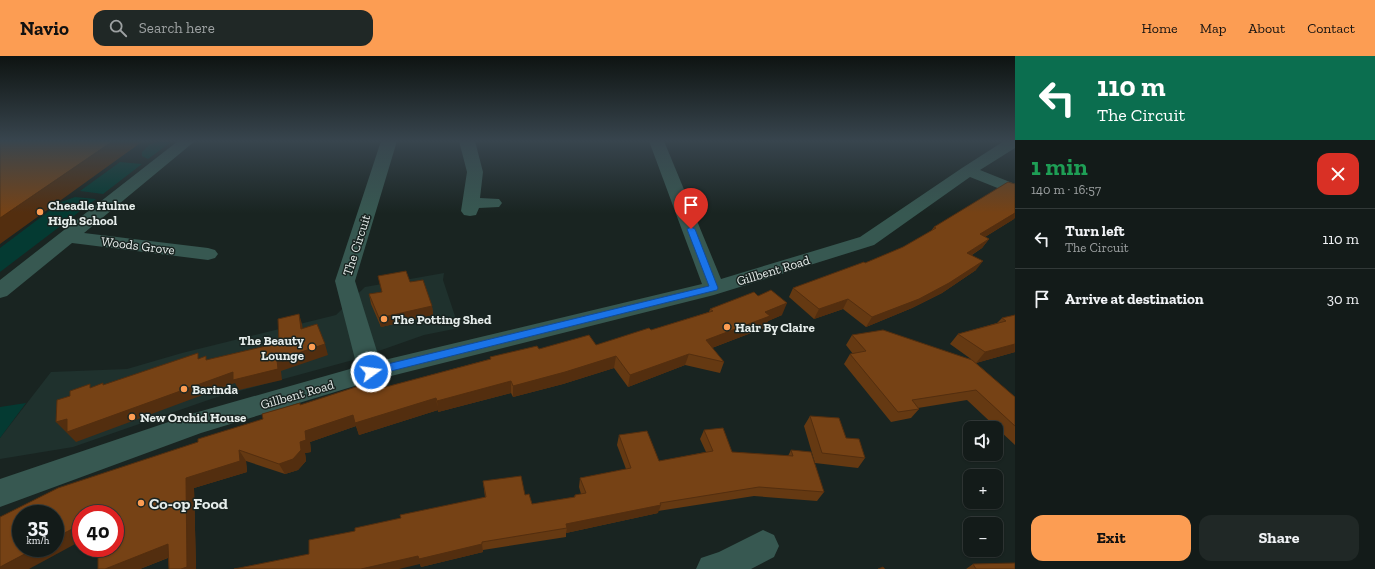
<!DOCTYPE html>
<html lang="en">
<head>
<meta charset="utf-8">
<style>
	:root { --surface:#131b19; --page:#202826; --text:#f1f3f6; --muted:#9da1a2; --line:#323938; --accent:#fc9d53 }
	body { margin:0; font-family:"Zilla Slab",serif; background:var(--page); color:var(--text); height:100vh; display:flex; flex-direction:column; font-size:15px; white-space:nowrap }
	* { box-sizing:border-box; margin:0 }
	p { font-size:13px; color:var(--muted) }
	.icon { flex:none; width:22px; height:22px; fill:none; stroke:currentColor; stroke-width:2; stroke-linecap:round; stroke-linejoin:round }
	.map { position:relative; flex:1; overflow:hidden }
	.drawer { display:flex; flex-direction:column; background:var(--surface); width:360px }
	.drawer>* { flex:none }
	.banner { background:#0b6e4f; color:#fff; overflow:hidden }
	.fabs { position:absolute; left:963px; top:365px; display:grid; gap:8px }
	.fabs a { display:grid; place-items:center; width:40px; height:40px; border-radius:8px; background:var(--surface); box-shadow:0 1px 3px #0004,0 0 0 1px var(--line); font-size:20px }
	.speed { position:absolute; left:12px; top:449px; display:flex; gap:8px; font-size:20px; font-weight:700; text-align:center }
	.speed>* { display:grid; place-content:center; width:52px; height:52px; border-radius:50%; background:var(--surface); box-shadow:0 1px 3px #0004,0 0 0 1px var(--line); line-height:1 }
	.speed small { font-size:10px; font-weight:400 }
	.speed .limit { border:6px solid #d22; background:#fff; color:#111 }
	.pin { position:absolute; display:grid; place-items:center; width:34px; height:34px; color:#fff; margin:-41px -17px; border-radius:50% 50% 50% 0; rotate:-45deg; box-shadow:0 0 4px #0007 }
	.pin .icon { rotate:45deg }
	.me { position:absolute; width:44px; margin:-22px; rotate:76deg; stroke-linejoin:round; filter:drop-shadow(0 0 3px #0008) }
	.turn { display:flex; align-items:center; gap:14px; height:84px; padding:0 16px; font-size:18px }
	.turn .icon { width:52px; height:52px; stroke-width:2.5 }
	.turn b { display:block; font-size:28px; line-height:34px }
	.round { display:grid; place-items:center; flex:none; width:42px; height:42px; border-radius:12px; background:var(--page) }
	.overview { display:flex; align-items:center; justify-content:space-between; height:68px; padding:0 16px }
	h1 { font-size:24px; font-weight:700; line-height:30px; color:#1e9e55 }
	.button { display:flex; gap:8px; margin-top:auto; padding:8px 16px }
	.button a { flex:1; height:46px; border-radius:12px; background:var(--accent); color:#111; font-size:16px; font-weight:700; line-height:46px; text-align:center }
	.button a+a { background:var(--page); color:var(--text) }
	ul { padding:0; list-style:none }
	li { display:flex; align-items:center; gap:12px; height:60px; padding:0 16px; border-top:1px solid var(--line) }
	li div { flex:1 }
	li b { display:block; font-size:15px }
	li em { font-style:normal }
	header { display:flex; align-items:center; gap:24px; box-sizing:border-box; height:56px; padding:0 20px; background:var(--accent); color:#111 }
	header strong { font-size:19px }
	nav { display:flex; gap:22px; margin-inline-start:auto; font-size:14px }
	.search { width:280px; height:36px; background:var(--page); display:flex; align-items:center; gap:10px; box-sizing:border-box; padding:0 14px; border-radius:12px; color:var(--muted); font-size:15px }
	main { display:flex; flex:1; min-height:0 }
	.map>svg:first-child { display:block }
	.built { fill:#1f312d }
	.green { fill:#043a32 }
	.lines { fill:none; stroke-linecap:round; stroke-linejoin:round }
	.minor { fill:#375851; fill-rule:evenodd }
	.wall { fill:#653912 }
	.shaded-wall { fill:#532e0f }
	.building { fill:#764215; stroke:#532e0f }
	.route { fill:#1a73e8; stroke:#114b97 }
	.poi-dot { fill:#fc9d53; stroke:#192421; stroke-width:1.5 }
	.labels { text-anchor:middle; stroke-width:3; stroke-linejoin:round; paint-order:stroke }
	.poi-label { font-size:13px; font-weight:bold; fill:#e6edeb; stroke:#192421; text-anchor:start }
	.street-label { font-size:13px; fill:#e6edeb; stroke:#192421 }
	.near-poi-label { font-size:16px; font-weight:bold; fill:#e6edeb; stroke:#192421; text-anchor:start }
</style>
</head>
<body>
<header>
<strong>Navio</strong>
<div class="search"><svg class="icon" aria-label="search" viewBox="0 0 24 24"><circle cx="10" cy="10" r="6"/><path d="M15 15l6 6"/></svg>Search here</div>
<nav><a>Home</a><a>Map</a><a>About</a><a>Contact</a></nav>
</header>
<main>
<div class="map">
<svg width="1015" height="513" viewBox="0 0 1015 513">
	<rect width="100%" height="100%" fill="#192421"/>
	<path class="built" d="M 444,217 L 443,224 L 459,272 L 424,279 L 353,304 L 217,341 L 73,391 L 0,403 L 0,382 L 51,316 L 127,313 L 182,297 L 336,259 L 365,231 Z"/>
	<path class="green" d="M 160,85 L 171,86 L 148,103 L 142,100 L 142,96 L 149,89 Z
		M 120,106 L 142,108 L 103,138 L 80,135 Z
		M 75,141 L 96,143 L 0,216 L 0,192 L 61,146 Z
		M 26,347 L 0,382 L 0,351 Z"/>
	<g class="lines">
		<path class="minor" d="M 178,85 L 195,85 L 84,177 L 208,192 L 215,194 L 218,198 L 215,202 L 208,204 L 72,187 L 7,240 L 0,242 L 0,224 Z
			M 381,85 L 397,85 L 355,225 L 380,305 L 702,228 L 649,85 L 664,85 L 721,223 L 860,181 L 962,112 L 1004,85 L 1015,85 L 1015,92 L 980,114 L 1015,128 L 1015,139 L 970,121 L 874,189 L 714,239 L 371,325 L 201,377 L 0,451 L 0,423 L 198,356 L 357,311 L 335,225 Z
			M 459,85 L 475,85 L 483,116 L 480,142 L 499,143 L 502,147 L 499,151 L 479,152 L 476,159 L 470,160 L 464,159 L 461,155 L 467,116 Z
			M 763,474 L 774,479 L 779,490 L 774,501 L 751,513 L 696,513 L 701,502 L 719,496 Z"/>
	</g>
	<path class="wall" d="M 1014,163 L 985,181 L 989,183 L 982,192 L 972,199 L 976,214 L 942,237 L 912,252 L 866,271 L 843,253 L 814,263 L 789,241 L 793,232 L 865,207 L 903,191 L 931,175 L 934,171 Z
		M 378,220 L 410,226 L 432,250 L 433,259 L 381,271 L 371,248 L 369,238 L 382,236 Z
		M 710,253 L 782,259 L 768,265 L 764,272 L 712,292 L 724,306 L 720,317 L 685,309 L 628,331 L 614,312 L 563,328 L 513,341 L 511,337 L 438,356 L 438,354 L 359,379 L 356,370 L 310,386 L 311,396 L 305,397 L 306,405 L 298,414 L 285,418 L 246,405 L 247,416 L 194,432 L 196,513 L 169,513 L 168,502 L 140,513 L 98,513 L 115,458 L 77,487 L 198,386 L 263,363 L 301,349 L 367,336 L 490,303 L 490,301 L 539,293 L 596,289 L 651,274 L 709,256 Z
		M 1015,259 L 1015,296 L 976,307 L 1015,341 L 1015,389 L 967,344 L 918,352 L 919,353 L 911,362 L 891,366 L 844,308 L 850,298 L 853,298 L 846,289 L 852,279 L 971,303 L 950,288 L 958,278 L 997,267 L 1002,262 Z
		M 810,360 L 846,382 L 865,402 L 858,412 L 815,407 L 804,370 Z
		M 704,374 L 732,396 L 788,400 L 791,394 L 824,436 L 817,445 L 754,440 L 658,455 L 658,457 L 566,477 L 566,481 L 483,494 L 483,496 L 421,511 L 420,508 L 309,498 L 355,475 L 401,462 L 485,441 L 483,425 L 525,439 L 532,448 L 574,441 L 575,439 L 581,438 L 579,431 L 580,422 L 626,413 L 617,389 L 619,379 L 659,405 L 706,396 L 700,383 Z
		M 973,508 L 1015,513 L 966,513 Z"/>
	<path class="shaded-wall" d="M 113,85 L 143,85 L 0,188 L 0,162 Z
		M 1015,157 L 1015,162 L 1014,163 L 973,188 L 980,178 Z
		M 989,183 L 982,192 L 960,206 L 967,197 Z
		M 983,205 L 976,214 L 942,237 L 912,252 L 866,271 L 872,261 Z
		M 848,243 L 843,253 L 814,263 L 819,253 Z
		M 787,247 L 782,259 L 768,265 L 764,272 L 701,296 L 706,284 L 765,256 Z
		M 432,250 L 433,259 L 381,271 L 379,262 Z
		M 299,258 L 302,268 L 305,284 L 301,273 Z
		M 325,288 L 328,299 L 281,315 L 282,324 L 239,334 L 235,327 L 76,386 L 56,366 L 67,363 L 233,316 L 277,304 Z
		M 1015,288 L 1015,296 L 976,307 L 985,296 Z
		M 689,298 L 685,309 L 628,331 L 630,319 Z
		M 616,300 L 614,312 L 563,328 L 513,341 L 513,330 Z
		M 511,325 L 511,337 L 438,356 L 437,345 Z
		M 436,342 L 438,354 L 359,379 L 356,370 L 310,386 L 311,396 L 305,397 L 306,405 L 298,414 L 285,418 L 279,408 L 300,386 L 305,375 L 353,359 Z
		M 239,394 L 246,405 L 247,416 L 194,432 L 196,513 L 181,513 L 186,422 Z
		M 661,449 L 658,457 L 566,477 L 567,472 L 566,468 Z
		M 74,472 L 81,478 L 81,490 L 77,487 L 29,513 L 0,513 L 0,511 L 36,492 L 55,492 L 55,482 Z
		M 168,488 L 177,498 L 140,513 L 105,513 Z
		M 482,488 L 483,496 L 421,511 L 420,508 L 399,513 L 361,513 L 418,500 Z"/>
	<path class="building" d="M 0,85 L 113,85 L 0,162 Z
		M 1008,126 L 1015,128 L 1015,157 L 980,178 L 989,183 L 967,197 L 983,205 L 949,227 L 919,243 L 872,261 L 848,243 L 819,253 L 793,232 L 864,206 L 865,207 L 903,191 L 936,172 L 934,171 Z
		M 406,215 L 410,226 L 423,224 L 432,250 L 379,262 L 369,238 L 382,236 L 378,220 Z
		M 771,234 L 787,247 L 765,256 L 770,260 L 706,284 L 724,306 L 689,298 L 630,319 L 616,300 L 565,316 L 513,330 L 511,325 L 437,345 L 436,342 L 355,367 L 353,359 L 305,375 L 306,384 L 300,386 L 301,394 L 293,403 L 279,408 L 239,394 L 240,405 L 186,422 L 187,511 L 181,513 L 169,513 L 168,488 L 105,513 L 98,513 L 98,492 L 115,492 L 115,458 L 81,458 L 81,480 L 73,484 L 74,472 L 55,482 L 55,458 L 21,458 L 21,492 L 36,492 L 0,511 L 0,461 L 58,432 L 198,386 L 198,383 L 263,363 L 262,358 L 300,347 L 300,349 L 365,328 L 367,336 L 491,303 L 490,301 L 537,290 L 539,293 L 589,279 L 596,289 L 649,272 L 651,274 L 713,255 L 710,253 L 754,236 L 758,240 Z
		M 299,258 L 301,273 L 317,268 L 325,288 L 277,304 L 278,313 L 233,324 L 233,316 L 67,376 L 67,363 L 56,366 L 57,344 L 70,340 L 70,335 L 90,328 L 90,332 L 103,327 L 103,329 L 198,297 L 198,303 L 206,300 L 206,304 L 279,287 L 278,263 Z
		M 1015,259 L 1015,288 L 985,296 L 958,278 L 1006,265 L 1002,262 Z
		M 883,274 L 972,304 L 1015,341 L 1015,370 L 976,334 L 912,344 L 919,353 L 898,356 L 850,298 L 866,295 L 852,279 Z
		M 810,360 L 839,362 L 846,382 L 859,383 L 865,402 L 822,397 Z
		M 723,372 L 732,396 L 793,400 L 791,394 L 811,396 L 824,436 L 759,431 L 660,447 L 661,449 L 566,468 L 567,472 L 482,486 L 482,488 L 419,503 L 418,500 L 361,513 L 234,513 L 309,498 L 309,484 L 355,475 L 355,472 L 401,462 L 400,459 L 486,441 L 483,425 L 521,420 L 525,439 L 529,438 L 532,448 L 575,441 L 575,439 L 586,437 L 580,422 L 631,412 L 619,379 L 647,375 L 659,405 L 713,395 L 704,374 Z
		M 1015,507 L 1015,513 L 976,513 L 973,508 Z
		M 883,511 L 885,513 L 878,513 Z"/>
	<linearGradient id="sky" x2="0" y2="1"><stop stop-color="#0e1412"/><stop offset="0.54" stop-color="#38454e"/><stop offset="1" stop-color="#38454e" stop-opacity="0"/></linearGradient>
	<rect width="1015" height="157" fill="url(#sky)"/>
	<path class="route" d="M 691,171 L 695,173 L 718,232 L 717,234 L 371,320 L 367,319 L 366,316 L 367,313 L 371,312 L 709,230 L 687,173 Z"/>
	<g class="poi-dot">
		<circle cx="40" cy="156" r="4"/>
		<circle cx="384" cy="263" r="4"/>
		<circle cx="727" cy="271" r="4"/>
		<circle cx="312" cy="291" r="4"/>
		<circle cx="184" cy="333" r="4"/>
		<circle cx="132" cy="361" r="4"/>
		<circle cx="141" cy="447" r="4"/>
	</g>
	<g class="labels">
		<g class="poi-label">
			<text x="48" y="154">Cheadle Hulme<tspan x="48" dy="15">High School</tspan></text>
			<text x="392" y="268">The Potting Shed</text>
			<text x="735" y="276">Hair By Claire</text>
			<text x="304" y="289" text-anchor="end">The Beauty<tspan x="304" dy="15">Lounge</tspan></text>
			<text x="192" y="338">Barinda</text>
			<text x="140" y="366">New Orchid House</text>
		</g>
		<g class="street-label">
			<text transform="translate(138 189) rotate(7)" y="5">Woods Grove</text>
			<text transform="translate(356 189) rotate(-72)" y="5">The Circuit</text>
			<text transform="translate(773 214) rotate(-17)" y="5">Gillbent Road</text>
			<text transform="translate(297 338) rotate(-16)" y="5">Gillbent Road</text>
		</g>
		<g class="near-poi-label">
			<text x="149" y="453">Co-op Food</text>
		</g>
	</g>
</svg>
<div class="fabs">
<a><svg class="icon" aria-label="sound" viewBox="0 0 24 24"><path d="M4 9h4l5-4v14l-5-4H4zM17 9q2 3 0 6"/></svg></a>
<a>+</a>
<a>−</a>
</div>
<div class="speed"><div>35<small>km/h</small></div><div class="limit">40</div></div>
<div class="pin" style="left:691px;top:173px;background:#d93025"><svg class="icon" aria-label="arrive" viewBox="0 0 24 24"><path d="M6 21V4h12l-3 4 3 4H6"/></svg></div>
<svg class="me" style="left:371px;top:316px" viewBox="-20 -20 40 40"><circle r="17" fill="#1a73e8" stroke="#fff" stroke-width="3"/><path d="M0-11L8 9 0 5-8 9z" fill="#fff"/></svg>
</div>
<section class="drawer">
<div class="banner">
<div class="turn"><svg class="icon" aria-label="left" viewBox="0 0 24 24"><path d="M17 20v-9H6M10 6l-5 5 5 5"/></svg><div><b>110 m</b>The Circuit</div></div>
</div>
<div class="overview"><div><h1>1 min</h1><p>140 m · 16:57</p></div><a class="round" style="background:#d93025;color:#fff"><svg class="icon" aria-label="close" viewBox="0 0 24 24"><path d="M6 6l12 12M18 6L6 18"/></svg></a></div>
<ul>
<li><svg class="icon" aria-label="left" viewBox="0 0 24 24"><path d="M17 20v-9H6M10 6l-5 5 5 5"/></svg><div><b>Turn left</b><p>The Circuit</p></div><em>110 m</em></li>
<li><svg class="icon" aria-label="arrive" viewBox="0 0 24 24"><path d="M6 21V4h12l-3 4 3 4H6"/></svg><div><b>Arrive at destination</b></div><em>30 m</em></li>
</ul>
<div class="button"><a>Exit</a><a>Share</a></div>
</section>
</main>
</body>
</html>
